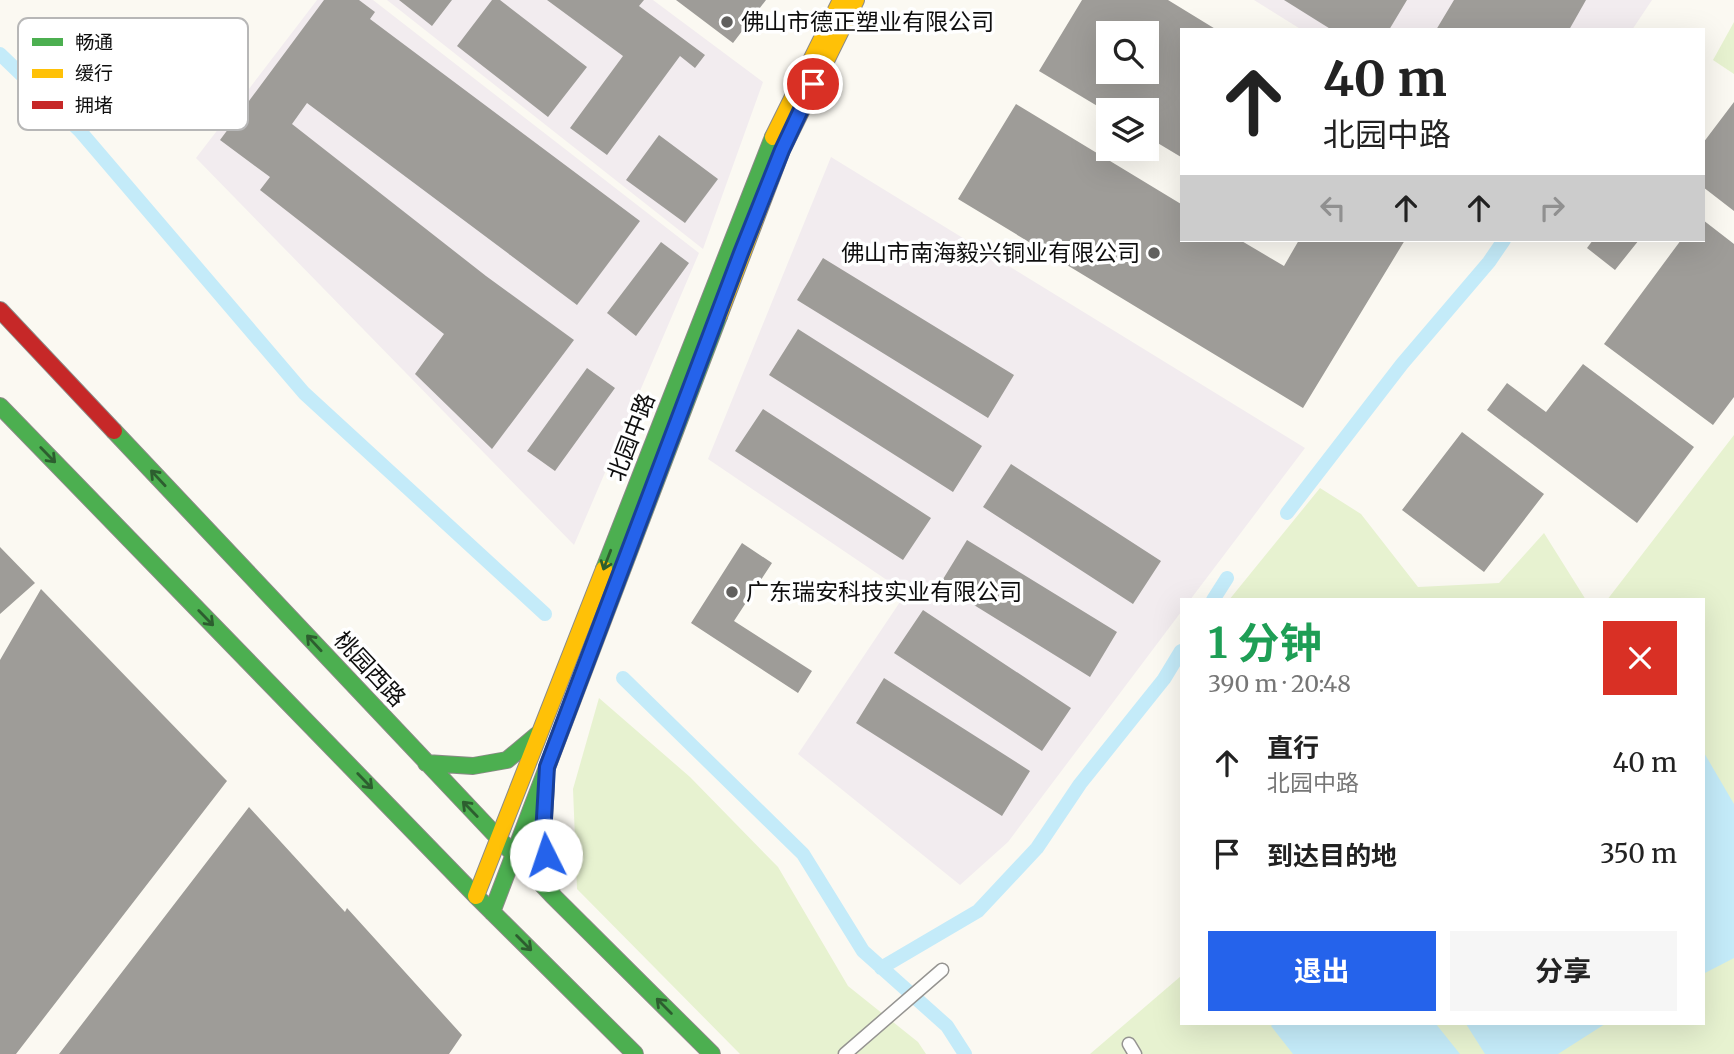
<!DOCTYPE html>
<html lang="zh">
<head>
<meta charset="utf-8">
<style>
	:root { --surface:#fff; --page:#f6f6f6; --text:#222; --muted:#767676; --accent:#2563eb }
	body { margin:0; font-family:Merriweather,"Noto Sans SC",serif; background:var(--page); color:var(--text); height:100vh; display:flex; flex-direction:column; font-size:26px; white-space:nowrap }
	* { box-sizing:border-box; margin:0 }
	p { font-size:23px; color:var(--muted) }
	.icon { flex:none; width:38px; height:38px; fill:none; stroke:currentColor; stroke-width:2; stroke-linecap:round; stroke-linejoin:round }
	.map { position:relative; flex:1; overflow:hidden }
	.sheet { position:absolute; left:1180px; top:598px; width:525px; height:427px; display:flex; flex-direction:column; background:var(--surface); border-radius:0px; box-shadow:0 7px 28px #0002 }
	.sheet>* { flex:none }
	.top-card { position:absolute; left:1180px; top:28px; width:525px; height:214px; border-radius:0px; box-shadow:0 7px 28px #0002; background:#fff; color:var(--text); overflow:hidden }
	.tools { position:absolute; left:1096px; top:21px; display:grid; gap:14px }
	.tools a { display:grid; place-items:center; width:63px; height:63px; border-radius:0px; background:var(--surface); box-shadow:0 7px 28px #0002; font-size:35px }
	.pin { position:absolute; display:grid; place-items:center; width:60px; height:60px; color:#fff; margin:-30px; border:4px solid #fff; border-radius:50%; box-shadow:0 2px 7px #0007 }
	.me { position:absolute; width:77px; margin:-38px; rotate:356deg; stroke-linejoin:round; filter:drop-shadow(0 0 5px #0008) }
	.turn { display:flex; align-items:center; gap:24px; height:147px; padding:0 28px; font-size:32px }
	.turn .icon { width:91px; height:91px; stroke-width:2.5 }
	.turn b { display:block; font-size:49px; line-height:60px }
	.lanes { display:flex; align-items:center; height:66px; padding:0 28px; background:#0003; justify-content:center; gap:35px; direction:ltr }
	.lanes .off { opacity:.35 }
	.round { display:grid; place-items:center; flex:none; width:74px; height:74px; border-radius:0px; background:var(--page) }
	.head { display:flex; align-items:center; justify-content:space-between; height:119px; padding:0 28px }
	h1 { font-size:42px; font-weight:700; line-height:52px; color:#1e9e55 }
	.button { display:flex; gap:14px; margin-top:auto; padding:14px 28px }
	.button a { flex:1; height:80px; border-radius:0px; background:var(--accent); color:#fff; font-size:28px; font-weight:700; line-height:80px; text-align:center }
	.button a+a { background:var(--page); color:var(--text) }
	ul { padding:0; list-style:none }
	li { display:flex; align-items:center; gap:21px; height:91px; padding:0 28px }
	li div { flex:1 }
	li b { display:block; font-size:26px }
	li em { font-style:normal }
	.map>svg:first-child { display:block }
	.industrial { fill:#f2ecef }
	.green { fill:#e7f2d0 }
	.water { fill:#c4ebf9 }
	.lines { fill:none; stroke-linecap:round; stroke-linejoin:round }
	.canal { stroke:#c4ebf9; stroke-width:14 }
	.building { fill:#9e9c98; fill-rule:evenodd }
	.street-casing { stroke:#959491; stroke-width:15 }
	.fast-casing { stroke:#8b8a87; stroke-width:18 }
	.slow-casing { stroke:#8b8a87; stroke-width:18 }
	.jam-casing { stroke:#8b8a87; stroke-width:18 }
	.street { stroke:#fefefd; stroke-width:12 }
	.fast { stroke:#4caf50; stroke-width:16 }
	.slow { stroke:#ffc107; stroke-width:16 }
	.jam { stroke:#c62828; stroke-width:16 }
	.oneway { stroke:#2d5e2f }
	.route-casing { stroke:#184099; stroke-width:18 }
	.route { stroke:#2563eb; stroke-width:12 }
	.poi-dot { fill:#61605e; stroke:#fff; stroke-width:2.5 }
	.labels { text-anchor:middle; stroke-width:7; stroke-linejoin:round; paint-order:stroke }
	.poi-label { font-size:23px; fill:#0e0e0e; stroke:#fff; text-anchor:start }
	.street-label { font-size:23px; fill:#0e0e0e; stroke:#fff }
	.key { fill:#fff; stroke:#b7b7b7; stroke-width:2 }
	.key-label { font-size:19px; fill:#0e0e0e }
</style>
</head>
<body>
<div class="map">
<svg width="1734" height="1054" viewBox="0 0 1734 1054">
	<rect width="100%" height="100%" fill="#fbf9f2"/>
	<path class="industrial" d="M 317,0 L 373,0 L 699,253 L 574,545 L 196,158 Z
		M 387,0 L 653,0 L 763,82 L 703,249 Z
		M 1254,0 L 1652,0 L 1632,30 L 1302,30 Z
		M 831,157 L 1305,448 L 1190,600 L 1181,600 L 1181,612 L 1008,842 L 960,885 L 798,754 L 906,593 L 708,459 Z"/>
	<path class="green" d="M 1734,22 L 1734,74 L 1713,60 Z
		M 1734,435 L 1734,1054 L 1090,1054 L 1181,976 L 1181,1024 L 1703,1024 L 1703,600 L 1607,600 Z
		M 1320,488 L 1361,514 L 1418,587 L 1499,583 L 1544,533 L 1586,600 L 1229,600 Z
		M 599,698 L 690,777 L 778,867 L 848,986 L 918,1042 L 926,1054 L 740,1054 L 577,889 L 573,789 Z"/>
	<path class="water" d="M 1703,751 L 1734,804 L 1734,958 L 1703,974 Z
		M 1273,1024 L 1436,1024 L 1460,1054 L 1293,1054 L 1271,1026 Z
		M 1466,1024 L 1605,1024 L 1558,1054 L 1485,1054 Z"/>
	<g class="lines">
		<path class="canal" d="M 0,54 L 80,131 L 304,393 L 545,614
			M 1287,513 L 1402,364 L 1489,262 L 1504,240
			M 1213,600 L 1227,578
			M 623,678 L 803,854 L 863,951 L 947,1026 L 965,1054
			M 881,968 L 978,911 L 1037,848 L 1080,784 L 1164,679 L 1181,651"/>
	</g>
	<path class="building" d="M 324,0 L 359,0 L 375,12 L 370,19 L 640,221 L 577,305 L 307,103 L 292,124 L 486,276 L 574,340 L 492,449 L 415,374 L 444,334 L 260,190 L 270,177 L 220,140 Z
		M 399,0 L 452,0 L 432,26 Z
		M 492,0 L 500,0 L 587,67 L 548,117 L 457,46 Z
		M 547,0 L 644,0 L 639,6 L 705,55 L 695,68 L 680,56 L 607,155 L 570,128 L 623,56 Z
		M 676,0 L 766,0 L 733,43 Z
		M 1082,0 L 1168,0 L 1217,30 L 1181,30 L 1181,157 L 1146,136 L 1146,110 L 1104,110 L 1039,71 ZM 1108,33 L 1146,33 L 1146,72 L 1108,72 Z
		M 1284,0 L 1407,0 L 1389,30 L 1332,30 Z
		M 1454,0 L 1586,0 L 1569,30 L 1436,30 Z
		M 1734,102 L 1734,211 L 1703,187 L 1703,143 Z
		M 1016,104 L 1181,204 L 1181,240 L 1240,240 L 1284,266 L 1299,240 L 1405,240 L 1303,408 L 958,199 Z
		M 659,135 L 718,179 L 685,223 L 626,180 Z
		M 1703,220 L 1734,244 L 1734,397 L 1713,425 L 1604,344 L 1681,240 L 1703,240 Z
		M 1593,240 L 1639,240 L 1615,270 L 1587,248 Z
		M 661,242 L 689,263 L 636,336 L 607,313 Z
		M 823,258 L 1014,375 L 988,418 L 797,300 Z
		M 798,329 L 982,446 L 953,492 L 769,375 Z
		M 1583,364 L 1694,447 L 1637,523 L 1487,410 L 1507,383 L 1546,412 Z
		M 587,368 L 615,388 L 555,471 L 527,451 Z
		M 763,409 L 931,518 L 903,560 L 735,451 Z
		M 1462,432 L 1544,494 L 1484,572 L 1402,510 Z
		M 1011,464 L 1161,561 L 1133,604 L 983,507 Z
		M 967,540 L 1117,632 L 1090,677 L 940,584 Z
		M 742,543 L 772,563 L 734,621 L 812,671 L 798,693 L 691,623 Z
		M 0,547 L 35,583 L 0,614 Z
		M 41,589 L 227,781 L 16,1054 L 0,1054 L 0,660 Z
		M 923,610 L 1071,708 L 1042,751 L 894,653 Z
		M 884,678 L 1030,771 L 1002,816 L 856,723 Z
		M 249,807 L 345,912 L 347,908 L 462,1035 L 449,1054 L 59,1054 Z"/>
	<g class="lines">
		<g class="street-casing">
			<path id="street" d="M 1129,1044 L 1135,1054
				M 845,1054 L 942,970"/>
		</g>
		<g class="fast-casing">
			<path id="fast" d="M 0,406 L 476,896 L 635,1054
				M 114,431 L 552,895 L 712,1054
				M 604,569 L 773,137
				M 426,763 L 473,766 L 507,760 L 537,735
				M 546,784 L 543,835 L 552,895
				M 492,912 L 719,316"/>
		</g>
		<g class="slow-casing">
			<path id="slow" d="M 773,137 L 841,0
				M 719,316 L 782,150 L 856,0
				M 476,896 L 604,569"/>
		</g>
		<g class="jam-casing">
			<path id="jam" d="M 0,310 L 114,431"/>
		</g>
		<use href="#street" class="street"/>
		<use href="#fast" class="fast"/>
		<use href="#slow" class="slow"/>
		<use href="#jam" class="jam"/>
	</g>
	<defs><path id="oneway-shaft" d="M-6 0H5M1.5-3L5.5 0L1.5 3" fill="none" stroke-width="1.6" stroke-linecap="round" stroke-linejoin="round" transform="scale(1.75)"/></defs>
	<g class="oneway">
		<use href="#oneway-shaft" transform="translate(48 455) rotate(46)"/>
		<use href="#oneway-shaft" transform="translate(158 478) rotate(-133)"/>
		<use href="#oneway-shaft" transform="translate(607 560) rotate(111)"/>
		<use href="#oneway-shaft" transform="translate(206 618) rotate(46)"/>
		<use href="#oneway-shaft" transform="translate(314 643) rotate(-133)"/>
		<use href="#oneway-shaft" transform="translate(365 781) rotate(46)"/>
		<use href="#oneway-shaft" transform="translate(470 809) rotate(-134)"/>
		<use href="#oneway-shaft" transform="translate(524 943) rotate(45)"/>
		<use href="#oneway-shaft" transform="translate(664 1006) rotate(-135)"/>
	</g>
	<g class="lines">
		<g class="route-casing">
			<path id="route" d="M 546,855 L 543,835 L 547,767 L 741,253 L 782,150 L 813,84"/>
		</g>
		<use href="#route" class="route"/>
	</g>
	<g class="poi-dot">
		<circle cx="727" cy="22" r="7"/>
		<circle cx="1154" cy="253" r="7"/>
		<circle cx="732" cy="592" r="7"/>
	</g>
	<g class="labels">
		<g class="poi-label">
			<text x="741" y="30">佛山市德正塑业有限公司</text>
			<text x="1140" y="261" text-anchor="end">佛山市南海毅兴铜业有限公司</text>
			<text x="746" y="600">广东瑞安科技实业有限公司</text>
		</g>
		<g class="street-label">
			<text transform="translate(631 437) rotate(-69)" y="8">北园中路</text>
			<text transform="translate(370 669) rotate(47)" y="8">桃园西路</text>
		</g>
	</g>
	<rect x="18" y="18" width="230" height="112" rx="10" class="key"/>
	<rect x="32" y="38" width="31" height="8" fill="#4caf50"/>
	<rect x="32" y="69" width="31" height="9" fill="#ffc107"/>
	<rect x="32" y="101" width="31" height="8" fill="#c62828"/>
	<g class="key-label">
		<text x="75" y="49">畅通</text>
		<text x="75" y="80">缓行</text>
		<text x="75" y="112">拥堵</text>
	</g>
</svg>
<div class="tools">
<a><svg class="icon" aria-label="search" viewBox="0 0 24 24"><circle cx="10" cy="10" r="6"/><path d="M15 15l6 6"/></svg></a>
<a><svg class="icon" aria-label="layers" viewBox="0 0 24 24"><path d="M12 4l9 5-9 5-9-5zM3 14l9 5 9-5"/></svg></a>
</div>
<div class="pin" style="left:813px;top:84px;background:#d93025"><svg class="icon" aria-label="arrive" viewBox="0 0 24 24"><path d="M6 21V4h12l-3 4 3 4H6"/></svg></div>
<svg class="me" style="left:546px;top:855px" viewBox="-20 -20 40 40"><circle r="19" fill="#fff"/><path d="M0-13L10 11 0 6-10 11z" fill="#2563eb"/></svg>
<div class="top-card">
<div class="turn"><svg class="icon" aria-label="ahead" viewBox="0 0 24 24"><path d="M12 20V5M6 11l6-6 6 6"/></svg><div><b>40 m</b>北园中路</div></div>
<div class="lanes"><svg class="icon off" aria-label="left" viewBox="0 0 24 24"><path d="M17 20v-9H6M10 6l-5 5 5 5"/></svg><svg class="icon" aria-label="ahead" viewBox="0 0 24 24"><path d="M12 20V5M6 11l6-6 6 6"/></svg><svg class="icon" aria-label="ahead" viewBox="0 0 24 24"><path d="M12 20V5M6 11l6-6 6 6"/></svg><svg class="icon off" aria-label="right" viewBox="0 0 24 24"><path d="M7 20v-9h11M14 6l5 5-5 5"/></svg></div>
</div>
<section class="sheet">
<div class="head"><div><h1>1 分钟</h1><p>390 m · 20:48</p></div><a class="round" style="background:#d93025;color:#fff"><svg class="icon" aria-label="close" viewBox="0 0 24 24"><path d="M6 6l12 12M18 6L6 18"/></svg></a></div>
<ul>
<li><svg class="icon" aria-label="ahead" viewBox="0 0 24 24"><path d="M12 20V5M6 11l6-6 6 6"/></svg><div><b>直行</b><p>北园中路</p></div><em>40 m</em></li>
<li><svg class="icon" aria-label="arrive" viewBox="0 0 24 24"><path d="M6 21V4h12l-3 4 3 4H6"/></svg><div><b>到达目的地</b></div><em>350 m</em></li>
</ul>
<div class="button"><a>退出</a><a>分享</a></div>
</section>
</div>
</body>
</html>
